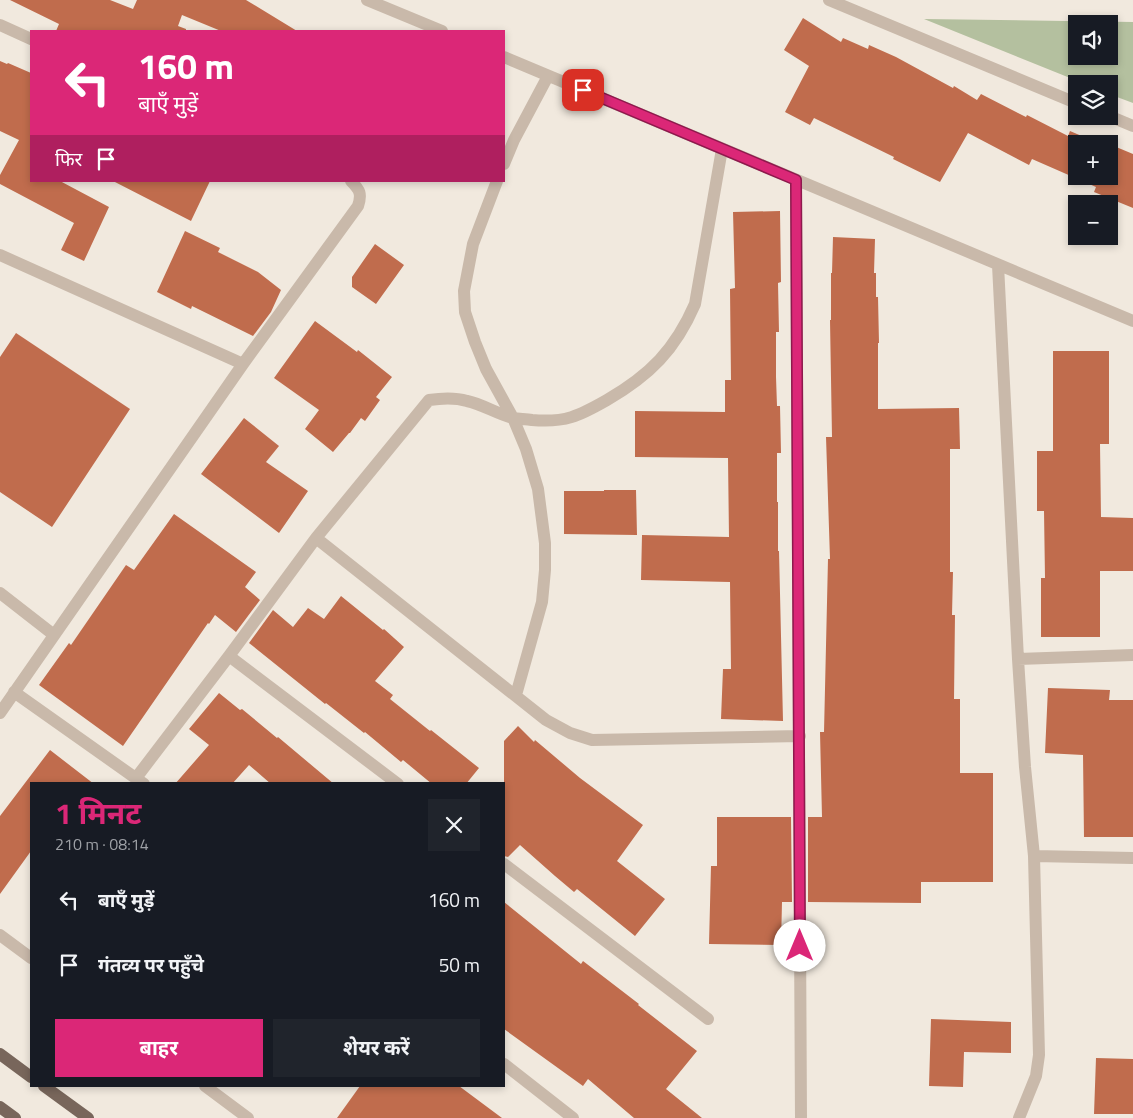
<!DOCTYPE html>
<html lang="hi">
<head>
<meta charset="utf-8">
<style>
	:root { --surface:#171b24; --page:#20242c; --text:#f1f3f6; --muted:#9ea1a6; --accent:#db2777 }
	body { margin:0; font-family:"Titillium Web","Noto Sans Devanagari",sans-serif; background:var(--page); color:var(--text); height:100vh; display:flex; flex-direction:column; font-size:19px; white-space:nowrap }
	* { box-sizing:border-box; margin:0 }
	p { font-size:16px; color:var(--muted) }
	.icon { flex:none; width:28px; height:28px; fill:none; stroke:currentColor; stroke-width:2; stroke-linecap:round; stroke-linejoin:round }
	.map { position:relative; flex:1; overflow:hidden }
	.sheet { position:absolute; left:30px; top:782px; width:475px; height:305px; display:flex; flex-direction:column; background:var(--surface); border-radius:0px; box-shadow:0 2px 8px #0003 }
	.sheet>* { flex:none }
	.banner { position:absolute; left:30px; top:30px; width:475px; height:152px; border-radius:0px; box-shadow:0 2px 8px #0003; background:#db2777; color:#fff; overflow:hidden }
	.tools { position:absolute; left:1068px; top:15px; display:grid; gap:10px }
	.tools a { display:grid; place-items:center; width:50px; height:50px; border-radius:0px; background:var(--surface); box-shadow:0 2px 8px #0003; font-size:25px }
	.pin { position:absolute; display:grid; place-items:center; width:42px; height:42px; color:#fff; margin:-21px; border-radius:10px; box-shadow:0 2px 8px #0006 }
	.me { position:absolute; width:55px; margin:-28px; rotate:0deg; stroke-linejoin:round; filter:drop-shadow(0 0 4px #0008) }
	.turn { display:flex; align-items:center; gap:18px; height:105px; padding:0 25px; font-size:22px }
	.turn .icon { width:65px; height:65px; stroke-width:2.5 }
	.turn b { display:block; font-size:35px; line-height:42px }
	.then { display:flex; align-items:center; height:48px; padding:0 25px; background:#0003; gap:10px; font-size:19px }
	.round { display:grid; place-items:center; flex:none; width:52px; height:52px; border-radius:0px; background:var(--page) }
	.headline { display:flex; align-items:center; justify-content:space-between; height:85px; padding:0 25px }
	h1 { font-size:30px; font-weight:700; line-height:38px; color:var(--accent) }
	.button { display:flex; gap:10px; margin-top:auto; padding:10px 25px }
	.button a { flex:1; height:58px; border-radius:0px; background:var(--accent); color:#fff; font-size:20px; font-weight:700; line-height:58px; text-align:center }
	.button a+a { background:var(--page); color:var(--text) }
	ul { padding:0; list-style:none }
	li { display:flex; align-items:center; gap:15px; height:65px; padding:0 25px }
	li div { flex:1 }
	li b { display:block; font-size:19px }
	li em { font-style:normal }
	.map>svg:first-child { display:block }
	.green { fill:#b4c09f; fill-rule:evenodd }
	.building { fill:#c06c4d }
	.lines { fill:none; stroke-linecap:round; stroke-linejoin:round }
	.minor { stroke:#c9b9aa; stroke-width:12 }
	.major { stroke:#78665b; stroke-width:12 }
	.route-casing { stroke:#8e194d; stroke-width:12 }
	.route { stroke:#db2777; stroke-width:9 }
</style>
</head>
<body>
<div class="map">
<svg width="1133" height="1118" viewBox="0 0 1133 1118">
	<rect width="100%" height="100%" fill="#f1e9de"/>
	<path class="green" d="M 924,19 L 1133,22 L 1133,103 L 1109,94 L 1109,84 L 1085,84 ZM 1076,24 L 1109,24 L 1109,56 L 1076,56 Z"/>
	<path class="building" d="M 10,0 L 110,0 L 133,9 L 137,0 L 246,0 L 297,31 L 221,31 L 182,15 L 178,26 L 186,29 L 186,31 L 56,31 L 59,24 Z
		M 803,18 L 841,42 L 843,38 L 868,49 L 869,45 L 896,57 L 953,88 L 954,86 L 977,100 L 981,94 L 1026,117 L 1027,115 L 1068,136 L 1070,131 L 1091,140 L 1092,137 L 1108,144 L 1076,144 L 1076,176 L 1109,176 L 1109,144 L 1133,154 L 1133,208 L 1094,192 L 1096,187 L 1032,159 L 1029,165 L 968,133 L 940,182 L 893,159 L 894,157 L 814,118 L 810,125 L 785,112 L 809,66 L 784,50 Z
		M 0,61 L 7,64 L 8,63 L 31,73 L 31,181 L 60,181 L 109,207 L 84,261 L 61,250 L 74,223 L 0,184 L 0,175 L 19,140 L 0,131 Z
		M 113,181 L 210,181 L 191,221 Z
		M 780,211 L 781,282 L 778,283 L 779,332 L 776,332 L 776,377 L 777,406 L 780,406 L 781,453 L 777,453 L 777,502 L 778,502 L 778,551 L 779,551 L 783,721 L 721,719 L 723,669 L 731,669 L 730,582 L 641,580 L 642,535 L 729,537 L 728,458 L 635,457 L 635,411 L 725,412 L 725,380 L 731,380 L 730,289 L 735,288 L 733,212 Z
		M 185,231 L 220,248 L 218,252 L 258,272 L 281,290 L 271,312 L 253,336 L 192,306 L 191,309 L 157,292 Z
		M 833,237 L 875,239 L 874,273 L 876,273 L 876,297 L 878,297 L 879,343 L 878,343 L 878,409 L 959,408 L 960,449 L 950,449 L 950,572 L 953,572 L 952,615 L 955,615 L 954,699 L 960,699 L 960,773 L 993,773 L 993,882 L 921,882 L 921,903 L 808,902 L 808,817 L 822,817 L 820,732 L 824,732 L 828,559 L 830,559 L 826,437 L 832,437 L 830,320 L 831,320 L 831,273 L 832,273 Z
		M 375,244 L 404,265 L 376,304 L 352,287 L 352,277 Z
		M 315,321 L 357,352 L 358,350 L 392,377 L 376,397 L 380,400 L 365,421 L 361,418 L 350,433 L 349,433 L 333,452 L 305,429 L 319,410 L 274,378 Z
		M 16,333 L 130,409 L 52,527 L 0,492 L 0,357 Z
		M 1053,351 L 1109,351 L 1109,444 L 1100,444 L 1101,517 L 1133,518 L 1133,571 L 1100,571 L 1100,637 L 1041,637 L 1041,578 L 1045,578 L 1044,511 L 1037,511 L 1037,451 L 1053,451 Z
		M 244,418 L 279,446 L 266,462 L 308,491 L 279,533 L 201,474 Z
		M 604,490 L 636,490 L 637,535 L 564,534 L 564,491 L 604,491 Z
		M 174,514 L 256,572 L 245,587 L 260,600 L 236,632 L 215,615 L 209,624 L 208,623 L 123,746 L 39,685 L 69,643 L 71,645 L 126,565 L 134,570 Z
		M 341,596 L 383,630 L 384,629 L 404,647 L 375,681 L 393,695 L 390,699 L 430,731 L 431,730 L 479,768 L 466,784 L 432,784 L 403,760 L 401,762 L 365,732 L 364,733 L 326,703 L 325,704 L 249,643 L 273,610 L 293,627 L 308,608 L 324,619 Z
		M 1048,688 L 1110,690 L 1109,700 L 1133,700 L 1133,837 L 1084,837 L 1083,755 L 1045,753 Z
		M 219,693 L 240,710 L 242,709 L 277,738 L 278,737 L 334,784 L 271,784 L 249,765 L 232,784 L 175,784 L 209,745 L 189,729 Z
		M 518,726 L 534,742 L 535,740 L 580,778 L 643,825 L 617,861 L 665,899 L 635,936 L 577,889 L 574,892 L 555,876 L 520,845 L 508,857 L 504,856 L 504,741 Z
		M 50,750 L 94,784 L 31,784 L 31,851 L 0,894 L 0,816 Z
		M 717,817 L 791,817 L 792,902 L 782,902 L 781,945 L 709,944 L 711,866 L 717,866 Z
		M 504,902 L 581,964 L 583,961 L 639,1004 L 638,1005 L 697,1051 L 666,1089 L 702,1118 L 634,1118 L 588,1079 L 583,1086 L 504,1029 Z
		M 931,1019 L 1011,1022 L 1011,1053 L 964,1052 L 963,1087 L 929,1086 Z
		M 1096,1058 L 1133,1059 L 1133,1114 L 1094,1114 Z
		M 360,1086 L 459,1086 L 502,1118 L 337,1118 Z"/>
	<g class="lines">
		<path class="minor" d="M 367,0 L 442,31
			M 829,0 L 1076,103
			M 0,25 L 31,39
			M 504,57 L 1133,321
			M 1109,116 L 1133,126
			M 504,164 L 514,140 L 548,76
			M 796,180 L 801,1118
			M 497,181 L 473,244 L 464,291 L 465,312 L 475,342 L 486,369 L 513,418 L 526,449 L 538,489 L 545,543 L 545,570 L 542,602 L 516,695
			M 0,255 L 243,364
			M 998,265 L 1018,659 L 1025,767 L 1034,856 L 1039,1055 L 1036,1076 L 1019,1118
			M 316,538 L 546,720 L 570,733 L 592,740 L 800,736
			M 0,593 L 54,635
			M 229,656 L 398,784
			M 1018,659 L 1133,655
			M 14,692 L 144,784
			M 0,713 L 243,364 L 358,206 C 362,194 360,190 351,181
			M 136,778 L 229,656 L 316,538 L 429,400 C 442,398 454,397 467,401 C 482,404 497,414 513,418 C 519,419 526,419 532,420 C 565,423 579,416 607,400 C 650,375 675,350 695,304 L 722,149
			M 1034,856 L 1133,858
			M 504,864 L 708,1019
			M 0,935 L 31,958
			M 504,1064 L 573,1118
			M 205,1086 L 248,1118"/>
		<path class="major" d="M 0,1054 L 31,1077
			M 44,1086 L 88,1118
			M 0,1107 L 15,1118"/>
	</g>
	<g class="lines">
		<g class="route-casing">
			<path id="route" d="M 583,90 L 796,180 L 800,946"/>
		</g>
		<use href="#route" class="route"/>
	</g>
</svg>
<div class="tools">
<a><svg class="icon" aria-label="sound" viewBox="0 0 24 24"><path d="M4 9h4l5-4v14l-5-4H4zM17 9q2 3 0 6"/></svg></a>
<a><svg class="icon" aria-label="layers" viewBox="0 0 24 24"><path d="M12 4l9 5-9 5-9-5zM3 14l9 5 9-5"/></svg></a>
<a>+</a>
<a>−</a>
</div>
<div class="pin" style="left:583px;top:90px;background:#d93025"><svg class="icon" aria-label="arrive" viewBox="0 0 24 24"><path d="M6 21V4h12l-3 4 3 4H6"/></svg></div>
<svg class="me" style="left:800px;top:946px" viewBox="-20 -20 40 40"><circle r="19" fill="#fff"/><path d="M0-13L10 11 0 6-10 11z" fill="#db2777"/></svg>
<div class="banner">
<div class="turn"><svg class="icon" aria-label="left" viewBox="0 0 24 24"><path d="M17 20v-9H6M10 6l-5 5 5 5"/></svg><div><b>160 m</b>बाएँ मुड़ें</div></div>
<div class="then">फिर<svg class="icon" aria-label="arrive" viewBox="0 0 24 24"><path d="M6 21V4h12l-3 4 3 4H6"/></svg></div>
</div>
<section class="sheet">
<div class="headline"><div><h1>1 मिनट</h1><p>210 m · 08:14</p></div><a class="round"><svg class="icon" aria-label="close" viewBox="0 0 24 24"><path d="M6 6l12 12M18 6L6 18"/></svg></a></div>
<ul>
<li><svg class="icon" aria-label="left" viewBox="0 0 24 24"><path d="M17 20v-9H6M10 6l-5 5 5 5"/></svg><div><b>बाएँ मुड़ें</b></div><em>160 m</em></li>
<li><svg class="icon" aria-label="arrive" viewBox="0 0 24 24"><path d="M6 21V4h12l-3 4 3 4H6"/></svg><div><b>गंतव्य पर पहुँचे</b></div><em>50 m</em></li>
</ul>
<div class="button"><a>बाहर</a><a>शेयर करें</a></div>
</section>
</div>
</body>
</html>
